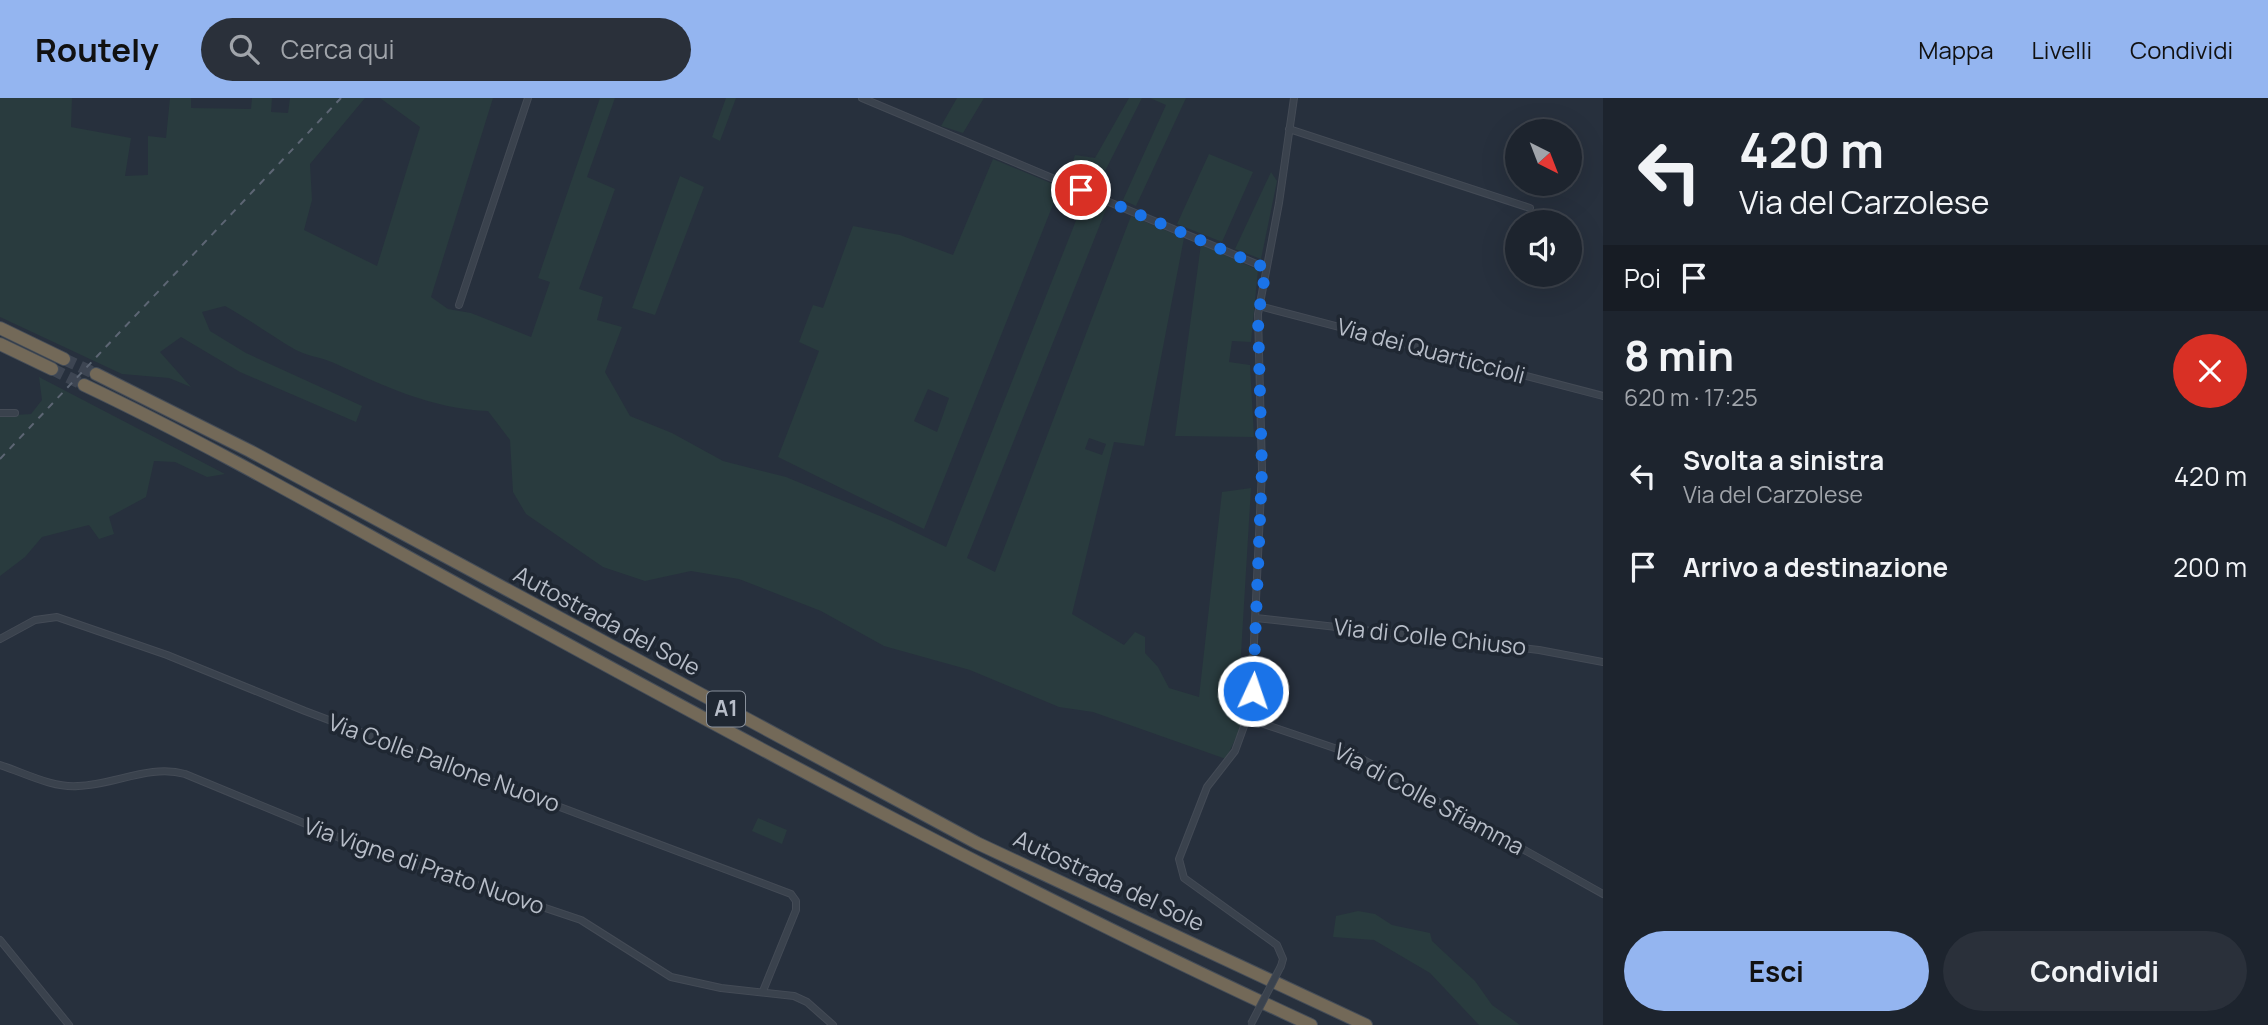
<!DOCTYPE html>
<html lang="it">
<head>
<meta charset="utf-8">
<style>
	:root { --surface:#1d242e; --page:#2a303a; --text:#f1f3f6; --muted:#a0a4aa; --line:#3b414a; --accent:#94b5f0 }
	body { margin:0; font-family:Manrope,sans-serif; background:var(--page); color:var(--text); height:100vh; display:flex; flex-direction:column; font-size:26px; white-space:nowrap }
	* { box-sizing:border-box; margin:0 }
	p { font-size:23px; color:var(--muted) }
	.icon { flex:none; width:38px; height:38px; fill:none; stroke:currentColor; stroke-width:2; stroke-linecap:round; stroke-linejoin:round }
	.map { position:relative; flex:1; overflow:hidden }
	.details { display:flex; flex-direction:column; background:var(--surface); width:665px }
	.details>* { flex:none }
	.top-card { background:#1d242e; color:var(--text); overflow:hidden }
	.needle { width:46px; rotate:138deg }
	.buttons { position:absolute; left:1505px; top:21px; display:grid; gap:14px }
	.buttons a { display:grid; place-items:center; width:77px; height:77px; border-radius:50%; background:var(--surface); box-shadow:0 7px 28px #0002,0 0 0 2px var(--line); font-size:35px }
	.pin { position:absolute; display:grid; place-items:center; width:60px; height:60px; color:#fff; margin:-30px; border:4px solid #fff; border-radius:50%; box-shadow:0 2px 7px #0007 }
	.me { position:absolute; width:77px; margin:-38px; rotate:3deg; stroke-linejoin:round; filter:drop-shadow(0 0 5px #0008) }
	.turn { display:flex; align-items:center; gap:24px; height:147px; padding:0 21px; font-size:32px }
	.turn .icon { width:91px; height:91px; stroke-width:2.5 }
	.turn b { display:block; font-size:49px; line-height:60px }
	.then { display:flex; align-items:center; height:66px; padding:0 21px; background:#0003; gap:14px; font-size:26px }
	.round { display:grid; place-items:center; flex:none; width:74px; height:74px; border-radius:37px; background:var(--page) }
	.overview { display:flex; align-items:center; justify-content:space-between; height:119px; padding:0 21px }
	h1 { font-size:42px; font-weight:700; line-height:52px }
	.primary-button { display:flex; gap:14px; margin-top:auto; padding:14px 21px }
	.primary-button a { flex:1; height:80px; border-radius:42px; background:var(--accent); color:#111; font-size:28px; font-weight:700; line-height:80px; text-align:center }
	.primary-button a+a { background:var(--page); color:var(--text) }
	ul { padding:0; list-style:none }
	li { display:flex; align-items:center; gap:21px; height:91px; padding:0 21px }
	li div { flex:1 }
	li b { display:block; font-size:26px }
	li em { font-style:normal }
	header { display:flex; align-items:center; gap:42px; box-sizing:border-box; height:98px; padding:0 35px; background:var(--accent); color:#111 }
	header strong { font-size:33px }
	nav { display:flex; gap:38px; margin-inline-start:auto; font-size:24px }
	.search { width:490px; height:63px; background:var(--page); display:flex; align-items:center; gap:18px; box-sizing:border-box; padding:0 24px; border-radius:38px; color:var(--muted); font-size:26px }
	main { display:flex; flex:1; min-height:0 }
	.map>svg:first-child { display:block }
	.green { fill:#293b3e; fill-rule:evenodd }
	.lines { fill:none; stroke-linecap:round; stroke-linejoin:round }
	.highway-tunnel { stroke:#3d4552; stroke-width:12; stroke-dasharray:12 6; stroke-linecap:butt }
	.street-casing { stroke:#444b56; stroke-width:8 }
	.highway-casing { stroke:#454d58; stroke-width:14 }
	.street { stroke:#3a424d; stroke-width:6 }
	.highway { stroke:#736958; stroke-width:12 }
	.rail { stroke:#5d6674; stroke-width:2; stroke-dasharray:7 7; stroke-linecap:butt }
	.street-bridge-casing { stroke:#444b56; stroke-width:8; stroke-linecap:butt }
	.street-bridge { stroke:#3a424d; stroke-width:6 }
	.route { stroke:#1a73e8; stroke-width:12; stroke-dasharray:0 21.6 }
	.labels { text-anchor:middle; stroke-width:7; stroke-linejoin:round; paint-order:stroke }
	.shield { fill:#1f2732; stroke:#89909b; stroke-width:2 }
	.shield-label { font-size:21px; font-weight:bold; fill:#b7bdc8 }
	.street-label { font-size:23px; fill:#b7bdc8; stroke:#1f2732 }
</style>
</head>
<body>
<header>
<strong>Routely</strong>
<div class="search"><svg class="icon" aria-label="search" viewBox="0 0 24 24"><circle cx="10" cy="10" r="6"/><path d="M15 15l6 6"/></svg>Cerca qui</div>
<nav><a>Mappa</a><a>Livelli</a><a>Condividi</a></nav>
</header>
<main>
<div class="map">
<svg width="1603" height="927" viewBox="0 0 1603 927">
	<rect width="100%" height="100%" fill="#27303d"/>
	<path class="green" d="M 0,0 L 72,0 L 71,29 L 131,40 L 125,78 L 148,77 L 148,38 L 166,40 L 170,0 L 191,0 L 191,10 L 251,11 L 252,0 L 272,0 L 271,14 L 288,15 L 290,0 L 365,0 L 310,66 L 312,102 L 304,132 L 377,168 L 420,29 L 380,0 L 493,0 L 431,199 L 448,211 L 471,215 L 531,239 L 550,184 L 538,180 L 600,0 L 615,0 L 587,79 L 615,91 L 579,191 L 603,199 L 597,222 L 622,229 L 605,274 L 630,318 L 672,335 L 723,363 L 786,379 L 892,423 L 946,449 L 1085,100 L 1107,109 L 967,460 L 995,474 L 1131,118 L 1184,140 L 1144,348 L 1114,344 L 1072,516 L 1124,547 L 1135,534 L 1145,539 L 1145,555 L 1158,569 L 1169,590 L 1199,599 L 1222,394 L 1251,390 L 1238,606 L 1245,620 L 1226,661 L 1093,614 L 1059,609 L 970,572 L 884,548 L 821,513 L 739,481 L 691,473 L 645,483 L 603,469 L 526,416 L 513,394 L 510,342 L 488,313 C 432,311 384,288 334,265 C 321,259 306,258 294,251 C 270,237 249,221 225,208 L 202,214 L 210,233 L 246,255 L 362,308 L 356,324 L 240,274 L 181,239 L 160,254 L 191,289 L 169,280 L 122,276 L 0,219 ZM 1089,340 L 1106,346 L 1102,357 L 1085,351 Z
		M 726,0 L 736,0 L 720,43 L 712,39 Z
		M 957,0 L 984,0 L 963,35 L 941,28 Z
		M 1129,0 L 1142,0 L 1096,91 L 1068,78 L 1075,57 L 1095,60 Z
		M 1150,0 L 1186,0 L 1136,108 L 1123,102 L 1166,7 Z
		M 1209,56 L 1253,74 L 1222,144 L 1177,126 Z
		M 993,61 L 1060,89 L 924,431 L 778,359 L 819,253 L 799,244 L 813,207 L 823,210 L 853,128 L 900,137 L 953,157 ZM 928,291 L 949,300 L 937,334 L 914,323 Z
		M 1271,74 L 1277,83 L 1261,161 L 1235,151 Z
		M 680,78 L 704,89 L 655,217 L 632,210 Z
		M 1201,146 L 1258,172 L 1251,244 L 1232,243 L 1229,264 L 1250,267 L 1254,339 L 1175,338 Z
		M 39,279 L 225,376 L 207,379 L 175,364 L 154,363 L 146,399 L 109,419 L 114,436 L 99,441 L 89,427 L 42,439 L 25,459 L 0,478 L 0,318 L 31,316 L 42,302 Z
		M 758,720 L 787,732 L 782,746 L 752,733 Z
		M 1358,813 L 1375,816 L 1392,827 L 1430,835 L 1432,843 L 1475,883 L 1492,907 L 1520,927 L 1479,927 L 1430,875 L 1374,842 L 1333,839 L 1336,818 Z"/>
	<g class="lines">
		<path class="highway-tunnel" d="M 64,261 L 96,276
			M 52,271 L 84,287"/>
		<g class="street-casing">
			<path id="street" d="M 862,0 L 1266,170
				M 1289,31 L 1530,110
				M 459,207 L 528,0
				M 1259,208 L 1603,298
				M 0,315 L 15,315
				M 1256,520 L 1539,552 L 1603,564
				M 0,541 L 35,522 L 57,519 L 167,557 L 305,613 L 791,796 L 796,803 L 796,812 L 763,893
				M 1249,621 L 1355,657 L 1603,796
				M 0,667 C 25,675 52,690 78,688 C 114,687 150,666 185,676 L 352,745 L 581,822 L 671,879 L 721,890 L 794,898 L 807,904 L 833,927
				M 0,842 L 69,927
				M 1281,868 L 1283,861 L 1277,847 L 1184,780 L 1179,761 L 1207,689 L 1235,653 L 1251,609 L 1262,372 L 1258,216 L 1279,105 L 1294,0"/>
		</g>
		<g class="highway-casing">
			<path id="highway" d="M 0,230 L 64,261
				M 0,246 L 52,271
				M 96,276 L 250,353 L 977,745 L 1366,927
				M 84,287 C 227,355 362,435 501,510 C 768,656 1035,800 1311,927"/>
		</g>
		<use href="#street" class="street"/>
		<use href="#highway" class="highway"/>
		<path class="rail" d="M 0,361 L 341,0"/>
		<g class="street-bridge-casing">
			<path id="street-bridge" d="M 1251,926 L 1281,868"/>
		</g>
		<use href="#street-bridge" class="street-bridge"/>
	</g>
	<g class="lines">
		<path class="route" d="M 1081,92 L 1266,170 L 1258,220 L 1262,372 L 1253,593"/>
	</g>
	<g class="labels">
		<rect class="shield" x="707" y="593.5" width="38" height="35" rx="5"/>
		<g class="shield-label">
			<text x="726" y="618">A1</text>
		</g>
		<g class="street-label">
			<text transform="translate(1431 253) rotate(15)" y="8">Via dei Quarticcioli</text>
			<text transform="translate(607 523) rotate(28)" y="8">Autostrada del Sole</text>
			<text transform="translate(1430 539) rotate(6)" y="8">Via di Colle Chiuso</text>
			<text transform="translate(444 665) rotate(20)" y="8">Via Colle Pallone Nuovo</text>
			<text transform="translate(1429 701) rotate(28)" y="8">Via di Colle Sfiamma</text>
			<text transform="translate(424 768) rotate(19)" y="8">Via Vigne di Prato Nuovo</text>
			<text transform="translate(1109 783) rotate(25)" y="8">Autostrada del Sole</text>
		</g>
	</g>
</svg>
<div class="buttons">
<a><svg class="needle" viewBox="-14 -14 28 28"><path d="M0-13l5 13h-10z" fill="#e53935"/><path d="M0 13l5-13h-10z" fill="#a0a4aa"/></svg></a>
<a><svg class="icon" aria-label="sound" viewBox="0 0 24 24"><path d="M4 9h4l5-4v14l-5-4H4zM17 9q2 3 0 6"/></svg></a>
</div>
<div class="pin" style="left:1081px;top:92px;background:#d93025"><svg class="icon" aria-label="arrive" viewBox="0 0 24 24"><path d="M6 21V4h12l-3 4 3 4H6"/></svg></div>
<svg class="me" style="left:1253px;top:593px" viewBox="-20 -20 40 40"><circle r="17" fill="#1a73e8" stroke="#fff" stroke-width="3"/><path d="M0-11L8 9 0 5-8 9z" fill="#fff"/></svg>
</div>
<section class="details">
<div class="top-card">
<div class="turn"><svg class="icon" aria-label="left" viewBox="0 0 24 24"><path d="M17 20v-9H6M10 6l-5 5 5 5"/></svg><div><b>420 m</b>Via del Carzolese</div></div>
<div class="then">Poi<svg class="icon" aria-label="arrive" viewBox="0 0 24 24"><path d="M6 21V4h12l-3 4 3 4H6"/></svg></div>
</div>
<div class="overview"><div><h1>8 min</h1><p>620 m · 17:25</p></div><a class="round" style="background:#d93025;color:#fff"><svg class="icon" aria-label="close" viewBox="0 0 24 24"><path d="M6 6l12 12M18 6L6 18"/></svg></a></div>
<ul>
<li><svg class="icon" aria-label="left" viewBox="0 0 24 24"><path d="M17 20v-9H6M10 6l-5 5 5 5"/></svg><div><b>Svolta a sinistra</b><p>Via del Carzolese</p></div><em>420 m</em></li>
<li><svg class="icon" aria-label="arrive" viewBox="0 0 24 24"><path d="M6 21V4h12l-3 4 3 4H6"/></svg><div><b>Arrivo a destinazione</b></div><em>200 m</em></li>
</ul>
<div class="primary-button"><a>Esci</a><a>Condividi</a></div>
</section>
</main>
</body>
</html>
